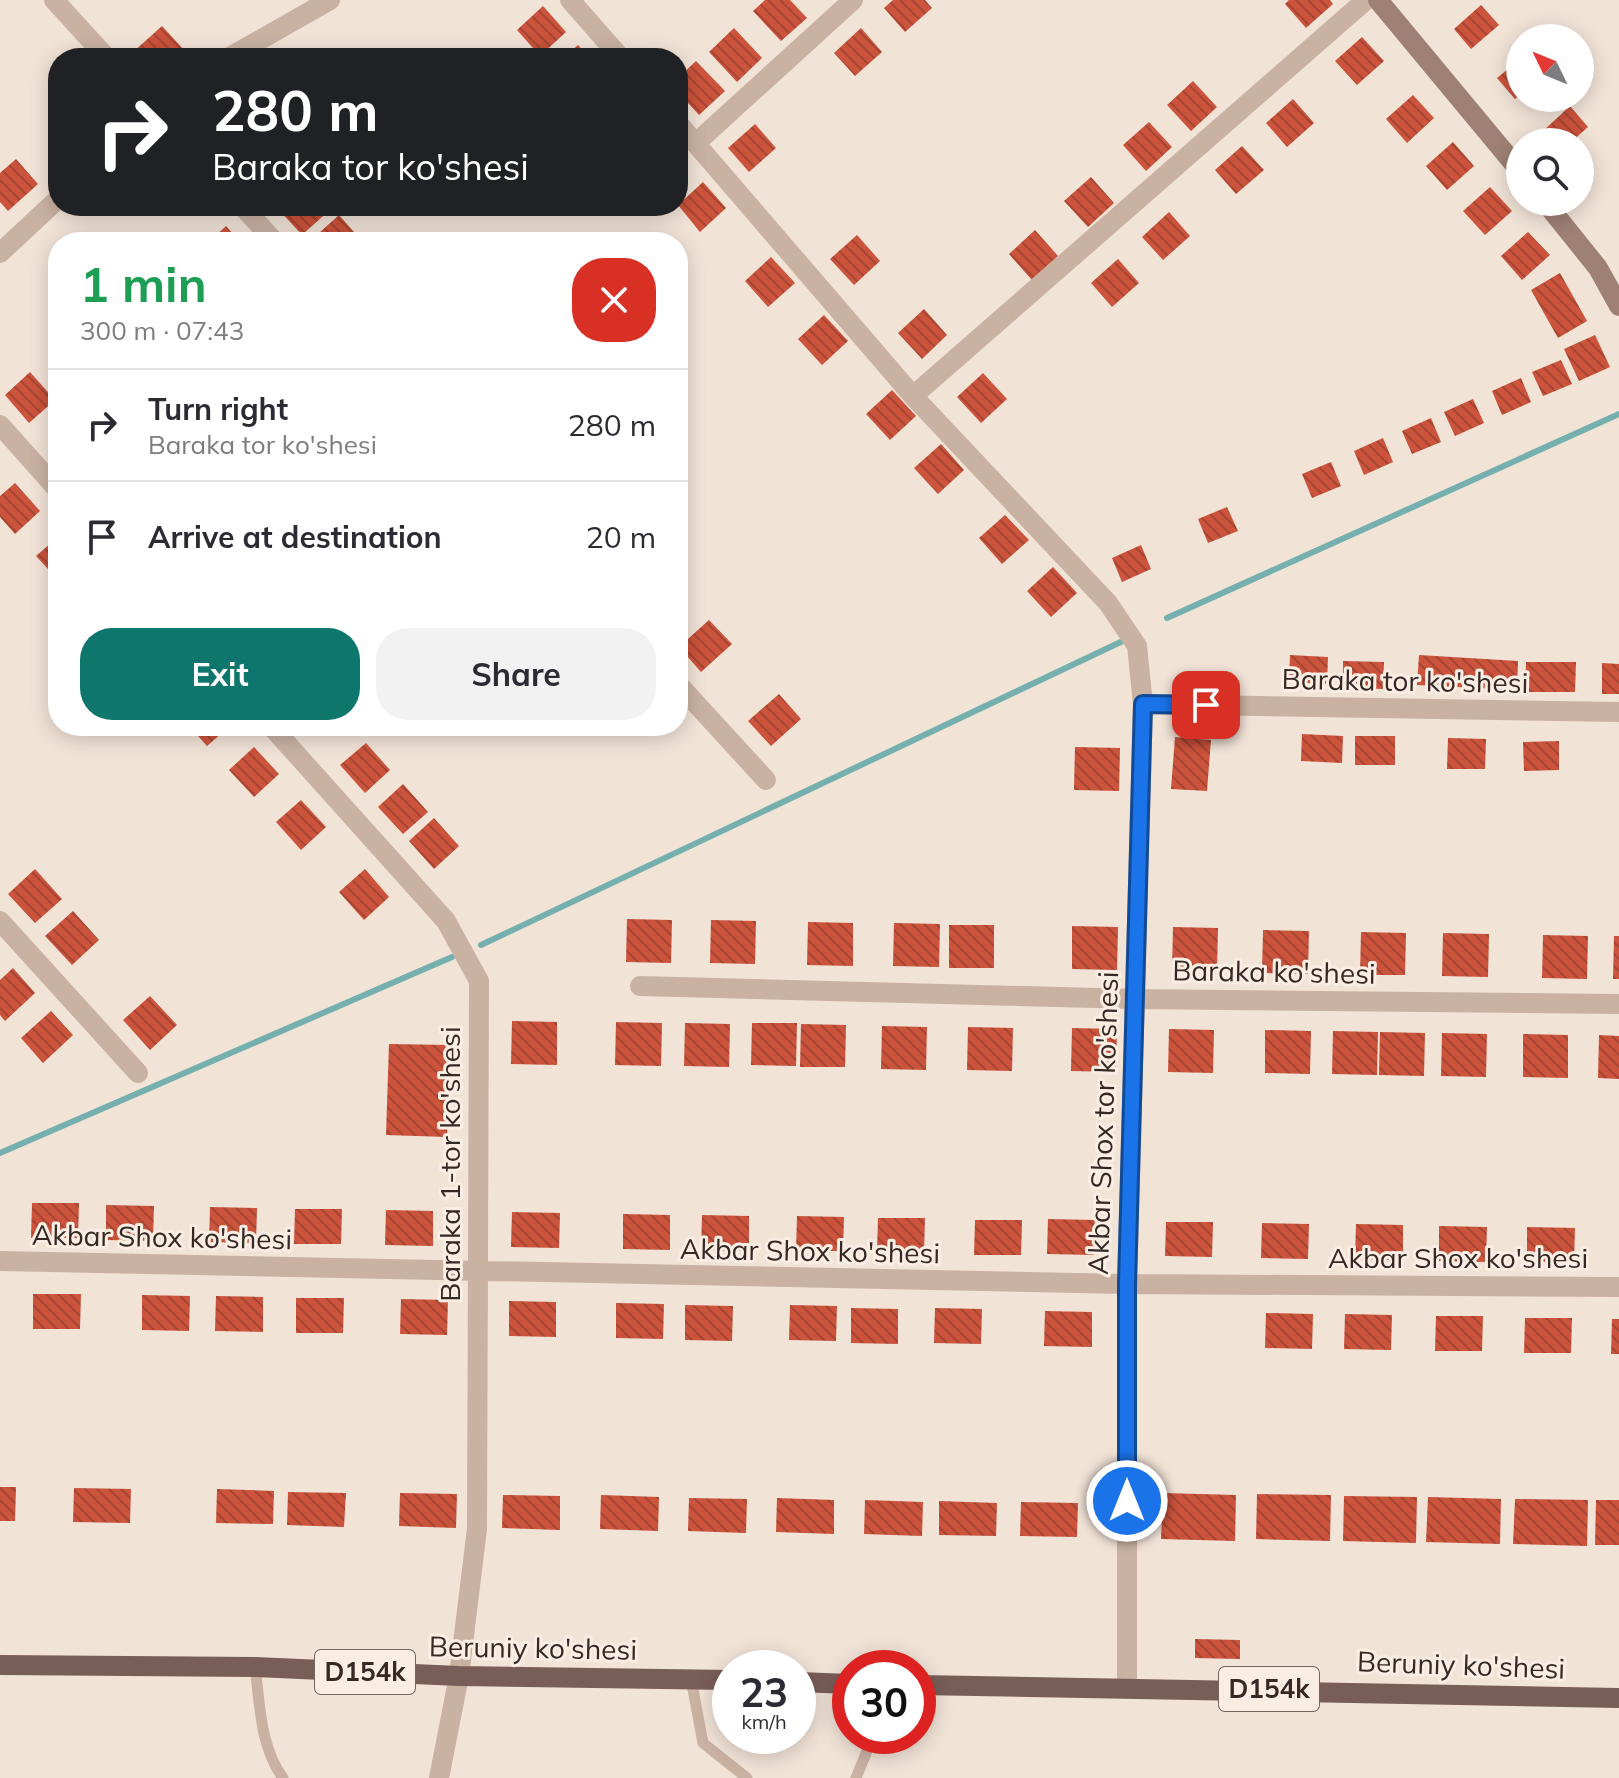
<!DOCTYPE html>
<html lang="en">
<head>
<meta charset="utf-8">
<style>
	:root { --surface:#fff; --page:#f2f2f3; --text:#2b2b33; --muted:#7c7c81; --line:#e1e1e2; --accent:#0f766e }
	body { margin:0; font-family:Mulish,sans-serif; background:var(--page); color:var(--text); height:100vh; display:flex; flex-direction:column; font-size:30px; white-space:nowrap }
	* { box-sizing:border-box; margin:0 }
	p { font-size:26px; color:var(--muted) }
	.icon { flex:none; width:44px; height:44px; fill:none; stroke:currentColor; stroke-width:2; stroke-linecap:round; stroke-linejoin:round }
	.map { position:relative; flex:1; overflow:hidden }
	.side { position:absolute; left:48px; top:232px; width:640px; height:504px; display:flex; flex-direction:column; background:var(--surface); border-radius:32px; box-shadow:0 4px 20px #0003 }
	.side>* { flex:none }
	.hud { position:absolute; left:48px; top:48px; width:640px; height:168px; border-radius:32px; box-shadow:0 4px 20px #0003; background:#202124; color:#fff; overflow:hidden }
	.needle { width:52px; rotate:313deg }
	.buttons { position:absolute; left:1506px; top:24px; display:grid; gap:16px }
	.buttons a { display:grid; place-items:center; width:88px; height:88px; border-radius:50%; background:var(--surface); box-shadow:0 4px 20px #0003; font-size:40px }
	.speed { position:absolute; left:712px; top:1650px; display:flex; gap:16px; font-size:40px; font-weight:700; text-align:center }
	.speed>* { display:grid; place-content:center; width:104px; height:104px; border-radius:50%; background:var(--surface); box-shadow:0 4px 20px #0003; line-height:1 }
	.speed small { font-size:20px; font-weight:400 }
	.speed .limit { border:12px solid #d22; background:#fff; color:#111 }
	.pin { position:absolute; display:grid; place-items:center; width:68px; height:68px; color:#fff; margin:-34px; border-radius:16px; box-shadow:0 4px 12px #0006 }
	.me { position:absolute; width:88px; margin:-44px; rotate:0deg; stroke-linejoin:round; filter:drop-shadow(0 0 6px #0008) }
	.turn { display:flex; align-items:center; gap:28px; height:168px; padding:0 32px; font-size:36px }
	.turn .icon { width:104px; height:104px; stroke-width:2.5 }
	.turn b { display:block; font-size:56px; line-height:68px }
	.round { display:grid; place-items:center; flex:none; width:84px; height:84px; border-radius:32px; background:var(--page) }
	.head { display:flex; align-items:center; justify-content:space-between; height:136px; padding:0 32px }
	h1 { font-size:48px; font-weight:700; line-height:60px; color:#1e9e55 }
	.primary-button { display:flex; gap:16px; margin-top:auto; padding:16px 32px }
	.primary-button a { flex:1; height:92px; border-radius:32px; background:var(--accent); color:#fff; font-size:32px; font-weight:700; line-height:92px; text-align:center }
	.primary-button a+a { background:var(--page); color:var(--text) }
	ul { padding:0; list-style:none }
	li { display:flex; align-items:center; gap:24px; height:112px; padding:0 32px; border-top:2px solid var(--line) }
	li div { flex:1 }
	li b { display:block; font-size:30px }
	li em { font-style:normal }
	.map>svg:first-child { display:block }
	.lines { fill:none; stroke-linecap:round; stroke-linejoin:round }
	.stream { stroke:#75b0ae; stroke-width:6 }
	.building { fill:url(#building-back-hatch) }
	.lane { stroke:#cab2a3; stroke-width:11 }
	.street { stroke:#cab2a3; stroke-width:20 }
	.secondary { stroke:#9e8074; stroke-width:20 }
	.primary { stroke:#785e56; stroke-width:20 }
	.route-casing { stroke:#114b97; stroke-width:20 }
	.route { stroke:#1a73e8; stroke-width:14 }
	.labels { text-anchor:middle; stroke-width:6; stroke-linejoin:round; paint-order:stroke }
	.shield { fill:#faeee4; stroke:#70645e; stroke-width:2 }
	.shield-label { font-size:26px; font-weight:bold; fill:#352925 }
	.street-label { font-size:28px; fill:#352925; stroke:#faeee4 }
</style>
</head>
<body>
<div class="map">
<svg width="1619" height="1778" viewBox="0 0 1619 1778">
	<defs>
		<pattern id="building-back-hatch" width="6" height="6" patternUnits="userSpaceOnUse" patternTransform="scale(2)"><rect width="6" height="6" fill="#cc533c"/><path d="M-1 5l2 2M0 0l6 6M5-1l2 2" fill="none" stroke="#a64532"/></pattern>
	</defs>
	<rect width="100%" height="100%" fill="#f2e3d7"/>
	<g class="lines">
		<path class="stream" d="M 1167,618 L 1619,414
			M 481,945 L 1127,639
			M 0,1153 L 452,957"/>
	</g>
	<path class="building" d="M 765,0 L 790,0 L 807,18 L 781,41 L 753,11 Z
		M 893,0 L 925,0 L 932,8 L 905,32 L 884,8 Z
		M 1289,0 L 1330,0 L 1333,4 L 1306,28 L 1285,4 Z
		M 1481,5 L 1499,25 L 1471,49 L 1454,29 Z
		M 543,6 L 566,32 L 540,56 L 517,30 Z
		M 162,26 L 185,51 L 177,58 L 136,58 L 132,53 Z
		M 734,28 L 762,58 L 737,82 L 709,52 Z
		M 861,28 L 882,52 L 855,76 L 834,53 Z
		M 1362,37 L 1384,61 L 1357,85 L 1335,61 Z
		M 578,45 L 590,58 L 564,58 Z
		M 1520,59 L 1520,95 L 1515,99 L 1497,78 Z
		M 696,61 L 725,91 L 699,115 L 678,92 L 678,78 Z
		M 1193,81 L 1217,107 L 1191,131 L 1167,105 Z
		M 1413,95 L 1434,118 L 1407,143 L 1386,119 Z
		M 1293,99 L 1314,123 L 1287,147 L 1266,123 Z
		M 1570,106 L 1588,127 L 1571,142 L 1553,142 L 1543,131 Z
		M 1149,122 L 1172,147 L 1146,171 L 1123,145 Z
		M 755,124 L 776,148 L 749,172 L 728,148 Z
		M 1453,142 L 1474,166 L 1447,190 L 1426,166 Z
		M 1242,146 L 1264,170 L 1236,194 L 1215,170 Z
		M 16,159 L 38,184 L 8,211 L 0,202 L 0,173 Z
		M 1091,177 L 1114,203 L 1088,227 L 1064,201 Z
		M 703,182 L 726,208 L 700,232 L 678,205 Z
		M 1490,187 L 1512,211 L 1485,235 L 1463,211 Z
		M 284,206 L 330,206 L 332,208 L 302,235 L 279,210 Z
		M 1169,212 L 1190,236 L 1163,260 L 1142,237 Z
		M 339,215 L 361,240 L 309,242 Z
		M 226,226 L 240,242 L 209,242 Z
		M 1035,230 L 1058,256 L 1032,280 L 1009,254 Z
		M 1528,232 L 1550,255 L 1522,280 L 1501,256 Z
		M 857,235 L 880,261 L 854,285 L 830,259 Z
		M 771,257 L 795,283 L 768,307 L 745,281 Z
		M 1118,259 L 1139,283 L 1112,307 L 1091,283 Z
		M 1560,273 L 1587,321 L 1558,338 L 1531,290 Z
		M 924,309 L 947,335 L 922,359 L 898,333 Z
		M 824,315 L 848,341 L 822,365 L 798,339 Z
		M 1595,335 L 1610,367 L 1579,381 L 1564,349 Z
		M 1561,360 L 1572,384 L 1543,396 L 1532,372 Z
		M 30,372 L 55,400 L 29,423 L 5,395 Z
		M 983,373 L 1007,399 L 981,423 L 957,397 Z
		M 1521,378 L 1531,402 L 1502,415 L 1492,391 Z
		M 892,390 L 916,416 L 890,440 L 866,414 Z
		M 1473,399 L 1484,423 L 1455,436 L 1444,412 Z
		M 1431,418 L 1441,442 L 1412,454 L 1402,431 Z
		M 1383,438 L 1393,462 L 1364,475 L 1354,451 Z
		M 941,444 L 964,470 L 938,494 L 914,468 Z
		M 1331,462 L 1341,486 L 1312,498 L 1302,474 Z
		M 15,483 L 40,511 L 15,534 L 0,517 L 0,496 Z
		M 1227,507 L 1238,531 L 1208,543 L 1198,519 Z
		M 1005,515 L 1029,540 L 1002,564 L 979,538 Z
		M 58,537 L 58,580 L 36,556 Z
		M 1141,545 L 1151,569 L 1122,582 L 1112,558 Z
		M 1053,567 L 1077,593 L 1051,617 L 1027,591 Z
		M 709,620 L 732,644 L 701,672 L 679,647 Z
		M 1290,655 L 1328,657 L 1327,684 L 1289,682 Z
		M 1419,655 L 1518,661 L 1517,690 L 1417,685 Z
		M 1343,661 L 1384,662 L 1383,689 L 1343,688 Z
		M 1526,662 L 1576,662 L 1575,692 L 1525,692 Z
		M 1602,663 L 1619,664 L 1619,694 L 1602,694 Z
		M 779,694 L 801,719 L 771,746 L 748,721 Z
		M 189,726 L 230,726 L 207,746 Z
		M 1302,734 L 1343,736 L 1342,763 L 1301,761 Z
		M 1355,736 L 1395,736 L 1395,765 L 1355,765 Z
		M 1175,737 L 1211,740 L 1207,791 L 1171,789 Z
		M 1448,738 L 1486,739 L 1485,769 L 1447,769 Z
		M 1559,741 L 1559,770 L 1524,771 L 1523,742 Z
		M 366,743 L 390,770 L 365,793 L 340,765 Z
		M 254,747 L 279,774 L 254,797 L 229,770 Z
		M 1075,747 L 1120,748 L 1119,791 L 1074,790 Z
		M 403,784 L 428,812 L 403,834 L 378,807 Z
		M 301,800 L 326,827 L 301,850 L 276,822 Z
		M 434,818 L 459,846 L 434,869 L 409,841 Z
		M 35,869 L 62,899 L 35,923 L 8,894 Z
		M 365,869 L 389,897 L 364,920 L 339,892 Z
		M 73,911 L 99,940 L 72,965 L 45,936 Z
		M 627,919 L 672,920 L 671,963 L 626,962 Z
		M 711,920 L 756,921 L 755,964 L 710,963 Z
		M 808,922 L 853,923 L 853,966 L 807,965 Z
		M 894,923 L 940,924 L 939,967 L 893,966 Z
		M 949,925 L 994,925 L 994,968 L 949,968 Z
		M 1072,926 L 1118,927 L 1117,970 L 1072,969 Z
		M 1173,927 L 1218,928 L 1217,971 L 1172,970 Z
		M 1263,930 L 1309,931 L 1308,974 L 1262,973 Z
		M 1361,932 L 1406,933 L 1405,975 L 1360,975 Z
		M 1443,933 L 1489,934 L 1488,977 L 1442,976 Z
		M 1543,935 L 1588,936 L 1587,979 L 1542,978 Z
		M 1614,936 L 1619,936 L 1619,979 L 1613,979 Z
		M 13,968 L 35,993 L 5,1021 L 0,1015 L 0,980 Z
		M 150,996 L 177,1025 L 150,1050 L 123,1020 Z
		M 51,1011 L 73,1035 L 43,1063 L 21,1038 Z
		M 512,1021 L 557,1022 L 557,1065 L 511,1064 Z
		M 616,1022 L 662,1023 L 661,1066 L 615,1065 Z
		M 685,1023 L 730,1024 L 729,1067 L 684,1066 Z
		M 752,1023 L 797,1023 L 796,1066 L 751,1065 Z
		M 801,1024 L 846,1025 L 845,1067 L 800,1067 Z
		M 882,1026 L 927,1027 L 926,1070 L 881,1069 Z
		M 968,1027 L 1013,1028 L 1012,1071 L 967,1070 Z
		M 1072,1028 L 1117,1029 L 1116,1072 L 1071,1071 Z
		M 1169,1029 L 1214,1030 L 1213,1073 L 1168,1072 Z
		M 1265,1030 L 1311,1031 L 1310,1074 L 1265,1073 Z
		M 1333,1031 L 1378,1032 L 1377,1075 L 1332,1074 Z
		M 1380,1032 L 1425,1033 L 1424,1076 L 1379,1075 Z
		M 1442,1033 L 1487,1034 L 1486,1077 L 1441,1076 Z
		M 1523,1034 L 1568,1035 L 1568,1078 L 1523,1077 Z
		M 1599,1035 L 1619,1036 L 1619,1079 L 1598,1078 Z
		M 389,1044 L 450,1045 L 447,1137 L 386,1135 Z
		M 32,1203 L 79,1203 L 78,1238 L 31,1238 Z
		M 106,1205 L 154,1206 L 153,1241 L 106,1240 Z
		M 210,1207 L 257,1208 L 256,1243 L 209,1242 Z
		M 295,1209 L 342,1209 L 341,1244 L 294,1244 Z
		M 386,1210 L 433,1211 L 433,1246 L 385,1245 Z
		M 512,1212 L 560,1213 L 559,1248 L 511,1247 Z
		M 623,1214 L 670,1215 L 670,1250 L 623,1249 Z
		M 702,1215 L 749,1216 L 749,1251 L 701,1250 Z
		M 797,1216 L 844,1217 L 843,1251 L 796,1251 Z
		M 878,1218 L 925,1218 L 924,1253 L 877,1252 Z
		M 1048,1219 L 1095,1220 L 1094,1255 L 1047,1254 Z
		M 975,1220 L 1022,1220 L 1021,1255 L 974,1255 Z
		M 1166,1222 L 1213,1222 L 1212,1257 L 1165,1256 Z
		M 1262,1223 L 1309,1224 L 1308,1259 L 1261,1258 Z
		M 1356,1224 L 1403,1225 L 1403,1260 L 1355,1259 Z
		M 1439,1226 L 1487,1227 L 1486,1262 L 1439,1261 Z
		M 1527,1227 L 1575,1228 L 1574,1262 L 1527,1262 Z
		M 33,1294 L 81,1294 L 80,1329 L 33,1329 Z
		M 142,1295 L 190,1296 L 189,1331 L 142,1330 Z
		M 216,1296 L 263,1297 L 263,1332 L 215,1331 Z
		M 296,1298 L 344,1298 L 343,1333 L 296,1333 Z
		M 401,1299 L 448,1300 L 447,1335 L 400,1334 Z
		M 509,1301 L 556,1302 L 556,1337 L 509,1336 Z
		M 616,1303 L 664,1304 L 663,1339 L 616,1338 Z
		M 685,1305 L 733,1306 L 732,1341 L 685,1340 Z
		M 790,1305 L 837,1306 L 836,1341 L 789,1340 Z
		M 851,1308 L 898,1309 L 898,1344 L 851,1343 Z
		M 935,1308 L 982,1309 L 981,1344 L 934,1343 Z
		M 1045,1311 L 1092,1312 L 1092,1347 L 1044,1346 Z
		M 1266,1313 L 1313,1314 L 1312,1349 L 1265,1348 Z
		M 1345,1314 L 1392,1315 L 1391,1350 L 1344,1349 Z
		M 1436,1316 L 1483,1316 L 1482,1351 L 1435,1351 Z
		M 1525,1318 L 1572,1318 L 1571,1353 L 1524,1353 Z
		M 1612,1319 L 1619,1319 L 1619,1354 L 1611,1354 Z
		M 0,1487 L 16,1487 L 15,1521 L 0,1521 Z
		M 74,1488 L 131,1489 L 130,1523 L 73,1522 Z
		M 217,1489 L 274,1491 L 273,1524 L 216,1523 Z
		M 288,1492 L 346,1493 L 344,1527 L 287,1525 Z
		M 400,1493 L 457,1494 L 456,1528 L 399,1526 Z
		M 1163,1493 L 1236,1495 L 1235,1541 L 1161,1539 Z
		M 1257,1494 L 1331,1495 L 1330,1541 L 1256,1539 Z
		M 503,1495 L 560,1496 L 560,1530 L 502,1528 Z
		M 601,1495 L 659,1497 L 658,1531 L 600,1529 Z
		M 1344,1496 L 1417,1497 L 1416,1543 L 1343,1541 Z
		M 1428,1497 L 1501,1499 L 1500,1544 L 1426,1542 Z
		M 689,1498 L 747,1499 L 746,1533 L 688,1531 Z
		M 777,1498 L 834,1500 L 834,1534 L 776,1532 Z
		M 1515,1499 L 1588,1500 L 1587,1546 L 1513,1544 Z
		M 865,1500 L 923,1502 L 922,1536 L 864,1534 Z
		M 1596,1500 L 1619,1500 L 1619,1545 L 1595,1545 Z
		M 939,1501 L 997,1503 L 996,1536 L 939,1535 Z
		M 1021,1502 L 1078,1503 L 1077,1537 L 1020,1536 Z
		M 1195,1639 L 1240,1640 L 1240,1659 L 1195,1658 Z"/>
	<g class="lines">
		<path class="lane" d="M 255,1667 C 260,1704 260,1747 283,1778
			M 691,1679 L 703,1743 L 747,1778
			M 856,1778 L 873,1736"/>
		<path class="street" d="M 54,0 L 107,58
			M 570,0 L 621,58
			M 228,58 L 330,0
			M 678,123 L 913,396 L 1108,603 L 1137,646 L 1143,704 L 1127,1284 L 1127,1687
			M 696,143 L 853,0
			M 242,206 L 275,242
			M 0,253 L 58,199
			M 913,396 L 1366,0
			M 0,425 L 58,490
			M 678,684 L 766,780
			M 1143,704 L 1619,712
			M 271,726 L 446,921 L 479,981 L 477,1529 L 459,1676 L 439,1778
			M 0,921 L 138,1073
			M 640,986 L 1135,999 L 1619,1004
			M 0,1261 L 1127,1284 L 1619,1287"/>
		<path class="secondary" d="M 1378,0 L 1520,171
			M 1545,202 L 1598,268 L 1619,306"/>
		<path class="primary" d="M 0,1665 L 255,1667 L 459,1676 L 730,1680
			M 798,1682 L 850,1684
			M 918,1685 L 1619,1698"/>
	</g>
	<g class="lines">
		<g class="route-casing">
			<path id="route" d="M 1127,1501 L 1127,1284 L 1143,704 L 1206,705"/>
		</g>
		<use href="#route" class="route"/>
	</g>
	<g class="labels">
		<g class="shield">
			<rect x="315" y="1650" width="100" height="44" rx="6"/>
			<rect x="1219" y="1667" width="100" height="44" rx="6"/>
		</g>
		<g class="shield-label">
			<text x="365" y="1681">D154k</text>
			<text x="1269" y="1698">D154k</text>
		</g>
		<g class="street-label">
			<text transform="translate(1405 681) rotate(1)" y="10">Baraka tor ko'shesi</text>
			<text transform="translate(1274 972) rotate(1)" y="10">Baraka ko'shesi</text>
			<text transform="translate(1103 1123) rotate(-88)" y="10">Akbar Shox tor ko'shesi</text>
			<text transform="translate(450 1164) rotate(-90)" y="10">Baraka 1-tor ko'shesi</text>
			<text transform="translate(162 1237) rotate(1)" y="10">Akbar Shox ko'shesi</text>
			<text transform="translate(810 1251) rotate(1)" y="10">Akbar Shox ko'shesi</text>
			<text x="1458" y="1268">Akbar Shox ko'shesi</text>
			<text transform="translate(533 1648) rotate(1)" y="10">Beruniy ko'shesi</text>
			<text transform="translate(1461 1665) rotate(2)" y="10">Beruniy ko'shesi</text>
		</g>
	</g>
</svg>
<div class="buttons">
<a><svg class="needle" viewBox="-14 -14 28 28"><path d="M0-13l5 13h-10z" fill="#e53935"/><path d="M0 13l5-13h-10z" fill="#7c7c81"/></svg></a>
<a><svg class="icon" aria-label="search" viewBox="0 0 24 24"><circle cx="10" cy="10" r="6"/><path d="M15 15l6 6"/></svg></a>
</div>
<div class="speed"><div>23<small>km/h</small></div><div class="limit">30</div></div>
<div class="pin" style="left:1206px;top:705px;background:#d93025"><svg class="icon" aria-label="arrive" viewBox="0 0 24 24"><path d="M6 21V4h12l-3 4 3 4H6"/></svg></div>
<svg class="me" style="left:1127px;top:1501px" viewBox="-20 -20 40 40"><circle r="17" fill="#1a73e8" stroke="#fff" stroke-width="3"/><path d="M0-11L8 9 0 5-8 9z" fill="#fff"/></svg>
<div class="hud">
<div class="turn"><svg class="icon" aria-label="right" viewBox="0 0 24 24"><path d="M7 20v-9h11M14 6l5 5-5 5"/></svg><div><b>280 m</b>Baraka tor ko'shesi</div></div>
</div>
<section class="side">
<div class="head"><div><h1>1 min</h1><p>300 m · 07:43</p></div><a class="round" style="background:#d93025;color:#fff"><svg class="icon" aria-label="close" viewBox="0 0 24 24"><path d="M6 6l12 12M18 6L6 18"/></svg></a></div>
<ul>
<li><svg class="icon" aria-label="right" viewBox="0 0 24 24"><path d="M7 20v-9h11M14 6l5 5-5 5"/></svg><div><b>Turn right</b><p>Baraka tor ko'shesi</p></div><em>280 m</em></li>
<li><svg class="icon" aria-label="arrive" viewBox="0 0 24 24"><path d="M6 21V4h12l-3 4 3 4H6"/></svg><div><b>Arrive at destination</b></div><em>20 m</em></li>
</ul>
<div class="primary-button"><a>Exit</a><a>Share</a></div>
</section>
</div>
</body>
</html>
